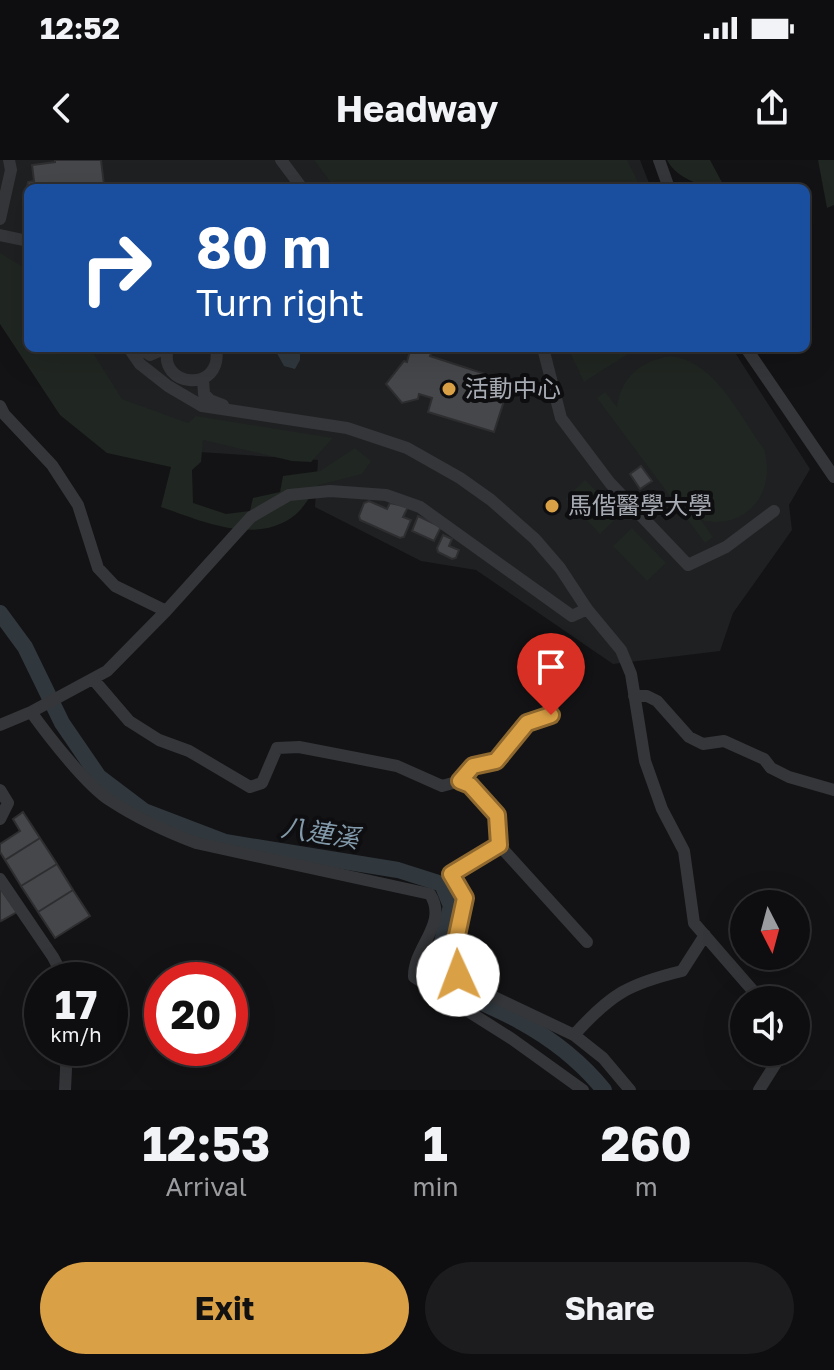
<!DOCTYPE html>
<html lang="en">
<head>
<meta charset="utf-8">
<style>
	:root { --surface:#0e0e10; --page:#1c1c1e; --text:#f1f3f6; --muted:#9b9c9f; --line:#2e2e30; --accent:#daa046 }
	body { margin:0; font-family:"Golos Text","Noto Sans TC",sans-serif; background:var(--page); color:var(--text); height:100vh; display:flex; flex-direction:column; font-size:30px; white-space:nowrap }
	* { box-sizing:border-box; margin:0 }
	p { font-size:26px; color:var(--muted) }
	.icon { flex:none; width:44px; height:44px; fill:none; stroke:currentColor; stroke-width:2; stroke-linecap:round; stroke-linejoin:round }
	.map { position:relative; height:930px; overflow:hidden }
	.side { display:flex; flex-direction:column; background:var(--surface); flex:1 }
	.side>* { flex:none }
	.hud { position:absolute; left:24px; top:24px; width:786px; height:168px; border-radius:12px; box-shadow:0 8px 32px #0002,0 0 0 2px var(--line); background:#1a4fa0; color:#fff; overflow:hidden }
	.needle { width:52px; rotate:174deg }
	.controls { position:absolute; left:730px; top:730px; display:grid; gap:16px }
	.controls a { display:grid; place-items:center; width:80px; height:80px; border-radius:50%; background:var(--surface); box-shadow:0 8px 32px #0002,0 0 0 2px var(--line); font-size:40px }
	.speed { position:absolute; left:24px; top:802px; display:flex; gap:16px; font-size:40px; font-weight:700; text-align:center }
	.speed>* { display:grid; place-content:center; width:104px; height:104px; border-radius:50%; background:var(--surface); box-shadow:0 8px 32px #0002,0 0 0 2px var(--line); line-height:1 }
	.speed small { font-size:20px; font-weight:400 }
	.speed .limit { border:12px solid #d22; background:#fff; color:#111 }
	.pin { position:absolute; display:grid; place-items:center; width:68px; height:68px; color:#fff; margin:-82px -34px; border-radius:50% 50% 50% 0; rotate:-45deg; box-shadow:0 0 8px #0007 }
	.pin .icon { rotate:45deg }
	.me { position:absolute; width:88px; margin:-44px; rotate:358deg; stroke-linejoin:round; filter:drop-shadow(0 0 6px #0008) }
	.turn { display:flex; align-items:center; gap:28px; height:168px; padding:0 40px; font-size:36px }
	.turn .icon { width:104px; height:104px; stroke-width:2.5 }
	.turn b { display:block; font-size:56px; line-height:68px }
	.eta { display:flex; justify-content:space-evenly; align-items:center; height:136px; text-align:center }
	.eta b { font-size:48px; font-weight:700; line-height:56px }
	.action { display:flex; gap:16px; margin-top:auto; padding:16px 40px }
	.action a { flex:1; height:92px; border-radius:48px; background:var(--accent); color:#111; font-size:32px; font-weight:700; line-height:92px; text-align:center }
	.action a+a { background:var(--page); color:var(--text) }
	.status { display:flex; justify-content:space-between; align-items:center; height:56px; padding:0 40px; background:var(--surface); direction:ltr }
	.status svg { height:22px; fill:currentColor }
	header { display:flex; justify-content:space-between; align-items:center; height:104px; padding:0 40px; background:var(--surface); font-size:36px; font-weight:700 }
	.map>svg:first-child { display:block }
	.built { fill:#1f2022 }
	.green { fill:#202621 }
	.water { fill:#30383e }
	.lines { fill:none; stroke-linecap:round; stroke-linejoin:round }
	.river { stroke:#30383e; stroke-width:16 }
	.building { fill:#45474a; stroke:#2e2e30; stroke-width:2 }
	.minor { stroke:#353639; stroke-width:12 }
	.route-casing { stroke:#8e682e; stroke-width:20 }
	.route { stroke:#daa046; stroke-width:14 }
	.poi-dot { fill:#daa046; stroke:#0e0e10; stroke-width:3 }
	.labels { text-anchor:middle; stroke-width:8; stroke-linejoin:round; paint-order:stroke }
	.poi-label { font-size:24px; fill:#a7abb3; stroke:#0e0e10; text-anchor:start }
	.water-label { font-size:26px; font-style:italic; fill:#829aaa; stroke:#0e0e10 }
</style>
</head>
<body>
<div class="status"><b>12:52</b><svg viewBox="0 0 49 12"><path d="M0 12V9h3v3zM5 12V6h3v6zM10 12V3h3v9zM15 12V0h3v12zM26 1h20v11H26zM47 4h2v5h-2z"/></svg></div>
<header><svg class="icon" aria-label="back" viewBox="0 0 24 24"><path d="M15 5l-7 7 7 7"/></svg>Headway<svg class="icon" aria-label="share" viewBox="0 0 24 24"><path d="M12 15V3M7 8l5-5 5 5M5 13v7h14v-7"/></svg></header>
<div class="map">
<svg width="834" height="930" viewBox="0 0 834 930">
	<rect width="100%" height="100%" fill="#131315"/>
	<path class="built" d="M 0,0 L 640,0 L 651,28 L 28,28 L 28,157 L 0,134 Z
		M 48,188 L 732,188 L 810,309 L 789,345 L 792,370 L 733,453 L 720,491 L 613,504 L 476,410 L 421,401 L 315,347 L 318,300 L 184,291 Z"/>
	<path class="green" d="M 314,0 L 627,0 L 641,28 L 335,28 Z
		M 667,0 L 710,0 L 725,28 C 704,28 677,19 667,0 Z
		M 818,0 L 834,0 L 834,45 L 827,48 Z
		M 0,93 L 28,110 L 28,188 L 90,188 L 122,239 L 188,263 L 196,256 L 333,278 L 311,302 L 292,301 L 203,280 L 201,302 L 192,310 L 193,343 L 226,354 L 250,351 L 253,338 L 280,332 L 283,316 L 320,311 L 355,288 L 371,301 L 362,314 L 318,325 C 311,334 304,348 295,355 C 256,386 202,361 161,347 L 171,307 L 107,293 L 60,255 L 0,164 Z
		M 568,188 L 637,188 L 584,222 Z
		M 669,196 C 714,199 740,256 764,289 C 777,332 747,371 701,360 L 713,377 L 705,383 L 597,238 L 605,232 L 617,247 C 621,217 640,202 669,196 Z
		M 585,320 L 620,355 L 600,374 L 566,339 Z
		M 632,368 L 666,403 L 647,421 L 613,386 Z"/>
	<path class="water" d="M 274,188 L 300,188 L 300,200 L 295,209 L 284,206 Z"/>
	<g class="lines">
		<path class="river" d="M 0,453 L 25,487 L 62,563 L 99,617 L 144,651 L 225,682 L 398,710 L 442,724 L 451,746 L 435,810 C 460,838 490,844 521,862 C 552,879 582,903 604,930"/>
	</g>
	<path class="building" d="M 55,0 L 101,0 L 104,25 L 91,28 L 28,28 L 28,35 L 26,34 L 28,22 L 34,21 L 32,5 L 55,2 Z
		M 408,188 L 433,188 L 430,196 L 510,222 L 494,272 L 428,252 L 432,238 L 419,234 L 418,239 L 402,243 L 386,224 L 404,201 L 407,202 L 410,191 Z
		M 641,306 L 652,321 L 640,329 L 630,314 Z
		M 369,341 L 387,349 L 390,343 L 408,347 L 403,357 L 411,360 L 404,377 L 400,378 L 360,360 L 359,356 L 364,343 Z
		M 418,356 L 441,367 L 434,381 L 412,371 Z
		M 443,375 L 452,379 L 449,386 L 459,390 L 456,398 L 452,399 L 438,392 L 437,388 Z
		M 23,652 L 40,678 L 5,700 L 0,692 L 0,684 L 20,671 L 13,659 Z
		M 40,678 L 57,704 L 21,726 L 5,700 Z
		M 57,704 L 73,730 L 38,752 L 21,726 Z
		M 0,728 L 17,752 L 1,761 L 0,759 Z
		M 73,730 L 90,756 L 55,778 L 38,752 Z"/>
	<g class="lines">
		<path class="minor" d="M 281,0 L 302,28
			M 659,0 L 669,28
			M 0,59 L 11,10 L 9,0
			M 0,75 L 28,81
			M 129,188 L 140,204 L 168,226 L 202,246 L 347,268 L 407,288 L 460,318 L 491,340 L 535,379 L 560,408 L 587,449 L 621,490 L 631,514 L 645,601 L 662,649 L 684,691 L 694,763 L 761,840
			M 139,188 L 150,195 L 166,188
			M 168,188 C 157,228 224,234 216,188
			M 543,188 L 561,258 L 610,323 L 688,405 L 726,387 L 774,351
			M 746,188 L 834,317
			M 203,219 L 204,234 L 210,240 L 223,245
			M 0,246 L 4,254 L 52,305 L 78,345 L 98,408 L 115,426 L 166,451
			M 93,519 L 129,561 L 159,580 L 189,591 L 250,627 L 262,623 L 277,588 L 299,587 L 397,606 L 442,626 L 460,621 L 470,625 L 497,655 L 499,685 L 587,782
			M 634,536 L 647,536 L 657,541 L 689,577 L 703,584 L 724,581 L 764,599 L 771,608 L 789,617 L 834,630
			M 31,552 C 49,577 87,626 111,641 C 137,658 167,672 196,683 L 430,734 C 449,764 413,787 414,817 L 512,879 L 583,930
			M 0,565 L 31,552 L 107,511 L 166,451 L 251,357 L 289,335 L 330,331 L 386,335 L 420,347 L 572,456 L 587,449
			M 460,621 L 473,606 L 496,601 L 527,563 L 551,555
			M 0,630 L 8,643 L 0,659
			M 499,685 L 451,714 L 465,738 C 460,770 440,800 469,825 L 574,875 L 603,898 L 630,930
			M 0,719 L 53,797 L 65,820
			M 574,875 C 611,834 628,824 682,811 L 705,775
			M 65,930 L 67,888
			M 759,930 L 783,892"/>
	</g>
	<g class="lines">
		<g class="route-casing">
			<path id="route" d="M 458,815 L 453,794 L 465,738 L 451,714 L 499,685 L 497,655 L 470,625 L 460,621 L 473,606 L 496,601 L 527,563 L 551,555"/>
		</g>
		<use href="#route" class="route"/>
	</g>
	<g class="poi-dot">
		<circle cx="449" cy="229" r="8"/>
		<circle cx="552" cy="346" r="8"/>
	</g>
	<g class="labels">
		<g class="poi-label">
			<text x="465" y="237">活動中心</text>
			<text x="568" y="354">馬偕醫學大學</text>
		</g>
		<g class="water-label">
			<text transform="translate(320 673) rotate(9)" y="9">八連溪</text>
		</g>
	</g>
</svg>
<div class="controls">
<a><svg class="needle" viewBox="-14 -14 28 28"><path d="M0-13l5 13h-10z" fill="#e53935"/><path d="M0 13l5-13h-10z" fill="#9b9c9f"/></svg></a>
<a><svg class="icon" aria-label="sound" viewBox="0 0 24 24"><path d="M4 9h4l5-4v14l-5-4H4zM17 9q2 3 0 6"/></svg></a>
</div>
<div class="speed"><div>17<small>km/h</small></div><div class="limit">20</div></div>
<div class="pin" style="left:551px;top:555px;background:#d93025"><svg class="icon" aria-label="arrive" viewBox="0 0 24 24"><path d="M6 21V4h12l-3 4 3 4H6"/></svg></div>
<svg class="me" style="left:458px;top:815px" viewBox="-20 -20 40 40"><circle r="19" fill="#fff"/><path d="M0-13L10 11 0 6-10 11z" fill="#daa046"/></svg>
<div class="hud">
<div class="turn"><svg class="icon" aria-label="right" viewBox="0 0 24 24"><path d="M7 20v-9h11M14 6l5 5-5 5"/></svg><div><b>80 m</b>Turn right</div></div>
</div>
</div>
<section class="side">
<div class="eta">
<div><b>12:53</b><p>Arrival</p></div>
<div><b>1</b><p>min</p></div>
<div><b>260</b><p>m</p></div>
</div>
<div class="action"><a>Exit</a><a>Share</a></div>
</section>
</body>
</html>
